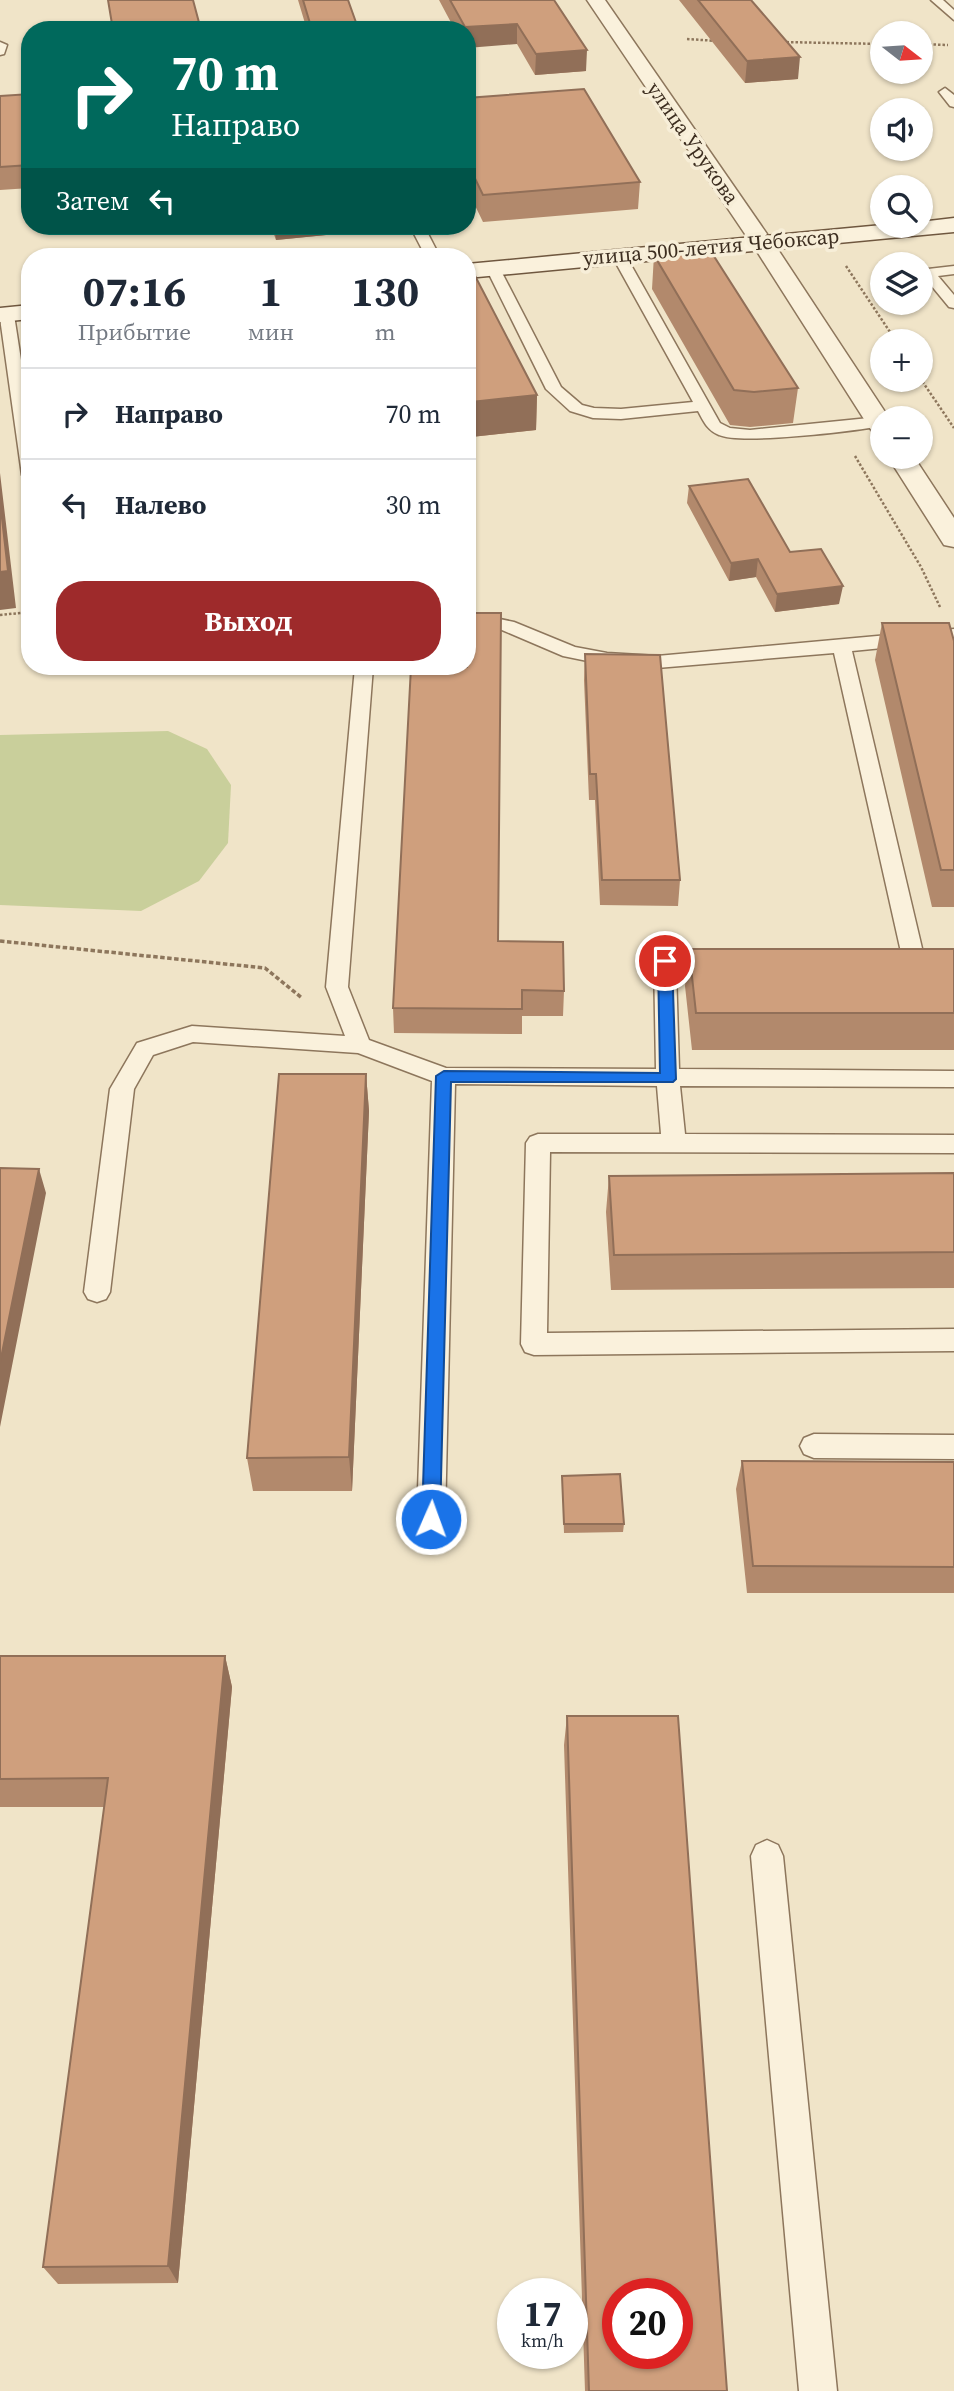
<!DOCTYPE html>
<html lang="ru">
<head>
<meta charset="utf-8">
<style>
	:root { --surface:#fff; --page:#f6f6f7; --text:#1f2937; --muted:#747a83; --line:#e0e1e3; --accent:#9e2a2b }
	body { margin:0; font-family:"Source Serif 4",serif; background:var(--page); color:var(--text); height:100vh; display:flex; flex-direction:column; font-size:26px; white-space:nowrap }
	* { box-sizing:border-box; margin:0 }
	p { font-size:23px; color:var(--muted) }
	.icon { flex:none; width:38px; height:38px; fill:none; stroke:currentColor; stroke-width:2; stroke-linecap:round; stroke-linejoin:round }
	.map { position:relative; flex:1; overflow:hidden }
	.details { position:absolute; left:21px; top:248px; width:455px; height:427px; display:flex; flex-direction:column; background:var(--surface); border-radius:28px; box-shadow:0 2px 5px #0004 }
	.details>* { flex:none }
	.hud { position:absolute; left:21px; top:21px; width:455px; height:214px; border-radius:28px; box-shadow:0 2px 5px #0004; background:#00695c; color:#fff; overflow:hidden }
	.needle { width:46px; rotate:107deg }
	.buttons { position:absolute; left:870px; top:21px; display:grid; gap:14px }
	.buttons a { display:grid; place-items:center; width:63px; height:63px; border-radius:50%; background:var(--surface); box-shadow:0 2px 5px #0004; font-size:35px }
	.speed { position:absolute; left:497px; top:2278px; display:flex; gap:14px; font-size:35px; font-weight:700; text-align:center }
	.speed>* { display:grid; place-content:center; width:91px; height:91px; border-radius:50%; background:var(--surface); box-shadow:0 2px 5px #0004; line-height:1 }
	.speed small { font-size:18px; font-weight:400 }
	.speed .limit { border:10px solid #d22; background:#fff; color:#111 }
	.pin { position:absolute; display:grid; place-items:center; width:60px; height:60px; color:#fff; margin:-30px; border:4px solid #fff; border-radius:50%; box-shadow:0 2px 7px #0007 }
	.me { position:absolute; width:77px; margin:-38px; rotate:2deg; stroke-linejoin:round; filter:drop-shadow(0 0 5px #0008) }
	.turn { display:flex; align-items:center; gap:24px; height:147px; padding:0 35px; font-size:32px }
	.turn .icon { width:91px; height:91px; stroke-width:2.5 }
	.turn b { display:block; font-size:49px; line-height:60px }
	.then { display:flex; align-items:center; height:66px; padding:0 35px; background:#0003; gap:14px; font-size:26px }
	.eta { display:flex; justify-content:space-evenly; align-items:center; height:119px; text-align:center }
	.eta b { font-size:42px; font-weight:700; line-height:49px }
	.primary-button { display:flex; gap:14px; margin-top:auto; padding:14px 35px }
	.primary-button a { flex:1; height:80px; border-radius:28px; background:var(--accent); color:#fff; font-size:28px; font-weight:700; line-height:80px; text-align:center }
	ul { padding:0; list-style:none }
	li { display:flex; align-items:center; gap:21px; height:91px; padding:0 35px; border-top:2px solid var(--line) }
	li div { flex:1 }
	li b { display:block; font-size:26px }
	li em { font-style:normal }
	.map>svg:first-child { display:block }
	.green { fill:#c9cf9b }
	.lines { fill:none; stroke-linecap:round; stroke-linejoin:round }
	.lane-casing { stroke:#8d765c; stroke-width:3 }
	.street-casing { stroke:#8d765c; stroke-width:3 }
	.secondary-casing { stroke:#6f573f; stroke-width:3 }
	.path-far1 { stroke:#8d765c; stroke-width:2.5; stroke-dasharray:2.5 2; stroke-linecap:butt }
	.path { stroke:#8d765c; stroke-width:3.5; stroke-dasharray:4.5 2.5; stroke-linecap:butt }
	.lane { fill:#faf1dc; fill-rule:evenodd }
	.street { fill:#faf1dc; fill-rule:evenodd }
	.secondary { fill:#faf1dc; fill-rule:evenodd }
	.wall { fill:#b2896c }
	.shaded-wall { fill:#916f58 }
	.building { fill:#cf9f7d; stroke:#916f58; stroke-width:2; fill-rule:evenodd }
	.route { fill:#1a73e8; stroke:#114b97; stroke-width:2 }
	.labels { text-anchor:middle; stroke-width:7; stroke-linejoin:round; paint-order:stroke }
	.far-street-label { font-size:21px; fill:#3d2e20; stroke:#f7eed8 }
</style>
</head>
<body>
<div class="map">
<svg width="954" height="2391" viewBox="0 0 954 2391">
	<rect width="100%" height="100%" fill="#f0e4c8"/>
	<path class="green" d="M 168,731 L 207,749 L 231,785 L 228,843 L 199,881 L 141,911 L 0,905 L 0,735 Z"/>
	<g class="lines">
		<g class="lane-casing">
			<path id="lane" d="M 931,0 L 943,0 L 954,10 L 954,20 Z
				M 0,42 L 7,45 L 4,54 L 0,55 Z
				M 945,88 L 954,95 L 954,107 L 950,106 L 939,92 Z
				M 410,226 L 424,226 L 440,257 L 426,257 Z
				M 619,252 L 626,256 L 720,423 L 730,428 L 750,430 L 879,417 L 883,418 L 882,426 C 854,431 740,445 719,435 C 707,430 704,422 698,411 L 621,419 L 593,418 L 570,411 L 546,389 L 486,268 L 493,264 L 498,265 L 561,387 L 582,405 L 594,408 L 621,409 L 693,402 L 612,256 Z
				M 954,266 L 954,274 L 938,276 L 954,295 L 954,308 L 949,307 L 921,273 L 928,269 Z
				M 7,311 L 14,315 L 30,418 L 30,480 L 22,475 L 0,318 L 2,312 Z
				M 467,612 L 514,622 L 575,647 L 607,653 L 657,656 L 954,629 L 954,641 L 852,651 L 925,961 L 922,966 L 914,969 L 906,966 L 903,961 L 834,653 L 657,668 L 607,665 L 563,656 L 502,630 L 467,623 Z
				M 355,667 L 373,667 L 348,987 L 369,1040 L 446,1068 L 656,1069 L 654,961 L 657,956 L 665,953 L 719,953 L 727,956 L 730,961 L 727,966 L 676,969 L 679,1069 L 954,1071 L 954,1087 L 680,1086 L 685,1134 L 954,1135 L 954,1153 L 550,1152 L 547,1333 L 954,1329 L 954,1351 L 534,1355 L 525,1352 L 521,1344 L 526,1143 L 530,1137 L 538,1134 L 661,1134 L 657,1086 L 455,1084 L 445,1519 L 441,1528 L 431,1531 L 421,1528 L 417,1519 L 432,1081 L 358,1053 L 193,1042 L 153,1055 L 134,1089 L 110,1292 L 106,1299 L 97,1302 L 88,1299 L 84,1292 L 110,1089 L 137,1043 L 192,1026 L 345,1036 L 326,987 Z
				M 814,1434 L 954,1435 L 954,1459 L 814,1458 L 804,1454 L 800,1446 L 804,1438 Z
				M 767,1840 L 778,1845 L 783,1856 L 837,2391 L 799,2391 L 751,1856 L 756,1845 Z"/>
		</g>
		<g class="street-casing">
			<path id="street" d="M 587,0 L 605,0 L 767,234 L 765,236 L 773,242 L 889,418 L 882,418 L 882,435 L 873,432 L 869,427 L 751,242 L 753,240 L 745,234 Z
				M 888,457 L 914,457 L 954,518 L 954,547 L 944,545 Z"/>
		</g>
		<g class="secondary-casing">
			<path id="secondary" d="M 954,218 L 954,232 L 467,278 L 467,264 L 882,225 L 920,226 L 920,222 Z
				M 30,305 L 30,319 L 0,322 L 0,308 Z"/>
		</g>
		<path class="path-far1" d="M 687,39 L 717,41
			M 782,42 L 882,44
			M 920,44 L 948,45
			M 846,266 L 896,341
			M 920,378 L 954,428
			M 855,456 L 921,567 L 940,607
			M 0,615 L 30,612"/>
		<path class="path" d="M 0,941 L 265,968 L 302,998"/>
		<use href="#lane" class="lane"/>
		<use href="#street" class="street"/>
		<use href="#secondary" class="secondary"/>
	</g>
	<path class="wall" d="M 298,0 L 348,0 L 358,30 L 307,30 Z
		M 439,0 L 554,0 L 586,71 L 535,75 L 517,44 L 467,30 L 455,30 Z
		M 679,0 L 751,0 L 798,79 L 745,83 Z
		M 30,94 L 30,188 L 0,190 L 0,96 Z
		M 467,98 L 640,182 L 638,209 L 483,222 L 467,189 Z
		M 271,226 L 346,226 L 346,233 L 276,240 Z
		M 654,255 L 798,388 L 793,423 L 750,427 L 730,425 L 652,289 Z
		M 467,271 L 537,395 L 536,430 L 471,437 L 467,428 Z
		M 689,486 L 790,552 L 839,604 L 775,612 L 756,577 L 729,581 L 687,503 Z
		M 882,623 L 954,641 L 954,907 L 932,907 L 875,660 Z
		M 585,654 L 680,880 L 678,906 L 600,905 L 595,800 L 589,800 L 584,680 Z
		M 498,941 L 564,991 L 563,1016 L 522,1016 L 522,1034 L 394,1033 L 393,1008 Z
		M 689,949 L 954,949 L 954,1050 L 692,1050 L 685,986 Z
		M 366,1074 L 369,1111 L 352,1491 L 253,1491 L 247,1458 Z
		M 954,1173 L 954,1288 L 611,1290 L 606,1212 L 609,1176 Z
		M 742,1461 L 954,1462 L 954,1593 L 747,1593 L 736,1489 Z
		M 562,1476 L 624,1524 L 623,1532 L 564,1533 Z
		M 0,1656 L 225,1656 L 232,1687 L 178,2283 L 58,2284 L 43,2267 L 104,1807 L 0,1807 Z
		M 567,1716 L 727,2391 L 585,2391 L 564,1745 Z"/>
	<path class="shaded-wall" d="M 517,24 L 517,44 L 467,48 L 467,30 L 465,30 L 465,27 Z
		M 587,50 L 586,71 L 535,75 L 536,54 Z
		M 800,57 L 798,79 L 745,83 L 747,61 Z
		M 275,226 L 346,226 L 346,233 L 276,240 Z
		M 537,395 L 536,430 L 471,437 L 471,402 Z
		M 0,473 L 16,608 L 0,610 Z
		M 758,559 L 756,577 L 729,581 L 731,563 Z
		M 843,586 L 839,604 L 775,612 L 777,594 Z
		M 366,1074 L 369,1111 L 352,1491 L 349,1457 Z
		M 39,1169 L 46,1193 L 0,1427 L 0,1363 Z
		M 225,1656 L 232,1687 L 178,2283 L 168,2266 Z"/>
	<path class="building" d="M 108,0 L 193,0 L 201,30 L 113,30 Z
		M 303,0 L 348,0 L 358,28 L 312,30 Z
		M 450,0 L 554,0 L 587,50 L 536,54 L 517,24 L 465,27 Z
		M 698,0 L 751,0 L 800,57 L 747,61 Z
		M 584,89 L 640,182 L 483,195 L 467,162 L 467,98 Z
		M 30,94 L 30,165 L 0,167 L 0,96 Z
		M 710,250 L 798,388 L 754,392 L 734,390 L 654,255 Z
		M 472,270 L 537,395 L 471,402 L 467,393 L 467,271 Z
		M 748,479 L 790,552 L 821,549 L 843,586 L 777,594 L 758,559 L 731,563 L 689,486 Z
		M 0,501 L 8,571 L 0,572 Z
		M 467,613 L 501,613 L 498,941 L 563,942 L 564,991 L 522,990 L 522,1009 L 393,1008 L 411,667 L 467,667 Z
		M 882,623 L 949,623 L 954,641 L 954,870 L 941,870 Z
		M 585,654 L 660,655 L 680,880 L 602,880 L 596,774 L 590,774 Z
		M 689,949 L 954,949 L 954,1013 L 696,1013 Z
		M 279,1074 L 366,1074 L 349,1457 L 247,1458 Z
		M 0,1168 L 39,1169 L 0,1363 Z
		M 954,1173 L 954,1252 L 614,1255 L 609,1176 Z
		M 742,1461 L 954,1462 L 954,1567 L 753,1566 Z
		M 620,1474 L 624,1524 L 564,1524 L 562,1476 Z
		M 0,1656 L 225,1656 L 168,2266 L 43,2267 L 108,1778 L 0,1779 Z
		M 567,1716 L 678,1716 L 727,2391 L 589,2391 ZM 618,2294 L 677,2294 L 677,2354 L 618,2354 Z"/>
	<path class="route" d="M 665,956 L 672,961 L 676,1079 L 673,1082 L 451,1082 L 440,1519 L 437,1524 L 431,1527 L 425,1524 L 422,1519 L 436,1076 L 444,1071 L 660,1073 L 658,961 Z"/>
	<g class="labels">
		<g class="far-street-label">
			<text transform="translate(693 143) rotate(55)" y="7">улица Урукова</text>
			<text transform="translate(711 247) rotate(-5)" y="7">улица 500-летия Чебоксар</text>
		</g>
	</g>
</svg>
<div class="buttons">
<a><svg class="needle" viewBox="-14 -14 28 28"><path d="M0-13l5 13h-10z" fill="#e53935"/><path d="M0 13l5-13h-10z" fill="#747a83"/></svg></a>
<a><svg class="icon" aria-label="sound" viewBox="0 0 24 24"><path d="M4 9h4l5-4v14l-5-4H4zM17 9q2 3 0 6"/></svg></a>
<a><svg class="icon" aria-label="search" viewBox="0 0 24 24"><circle cx="10" cy="10" r="6"/><path d="M15 15l6 6"/></svg></a>
<a><svg class="icon" aria-label="layers" viewBox="0 0 24 24"><path d="M12 4l9 5-9 5-9-5zM3 14l9 5 9-5"/></svg></a>
<a>+</a>
<a>−</a>
</div>
<div class="speed"><div>17<small>km/h</small></div><div class="limit">20</div></div>
<div class="pin" style="left:665px;top:961px;background:#d93025"><svg class="icon" aria-label="arrive" viewBox="0 0 24 24"><path d="M6 21V4h12l-3 4 3 4H6"/></svg></div>
<svg class="me" style="left:431px;top:1519px" viewBox="-20 -20 40 40"><circle r="17" fill="#1a73e8" stroke="#fff" stroke-width="3"/><path d="M0-11L8 9 0 5-8 9z" fill="#fff"/></svg>
<div class="hud">
<div class="turn"><svg class="icon" aria-label="right" viewBox="0 0 24 24"><path d="M7 20v-9h11M14 6l5 5-5 5"/></svg><div><b>70 m</b>Направо</div></div>
<div class="then">Затем<svg class="icon" aria-label="left" viewBox="0 0 24 24"><path d="M17 20v-9H6M10 6l-5 5 5 5"/></svg></div>
</div>
<section class="details">
<div class="eta">
<div><b>07:16</b><p>Прибытие</p></div>
<div><b>1</b><p>мин</p></div>
<div><b>130</b><p>m</p></div>
</div>
<ul>
<li><svg class="icon" aria-label="right" viewBox="0 0 24 24"><path d="M7 20v-9h11M14 6l5 5-5 5"/></svg><div><b>Направо</b></div><em>70 m</em></li>
<li><svg class="icon" aria-label="left" viewBox="0 0 24 24"><path d="M17 20v-9H6M10 6l-5 5 5 5"/></svg><div><b>Налево</b></div><em>30 m</em></li>
</ul>
<div class="primary-button"><a>Выход</a></div>
</section>
</div>
</body>
</html>
